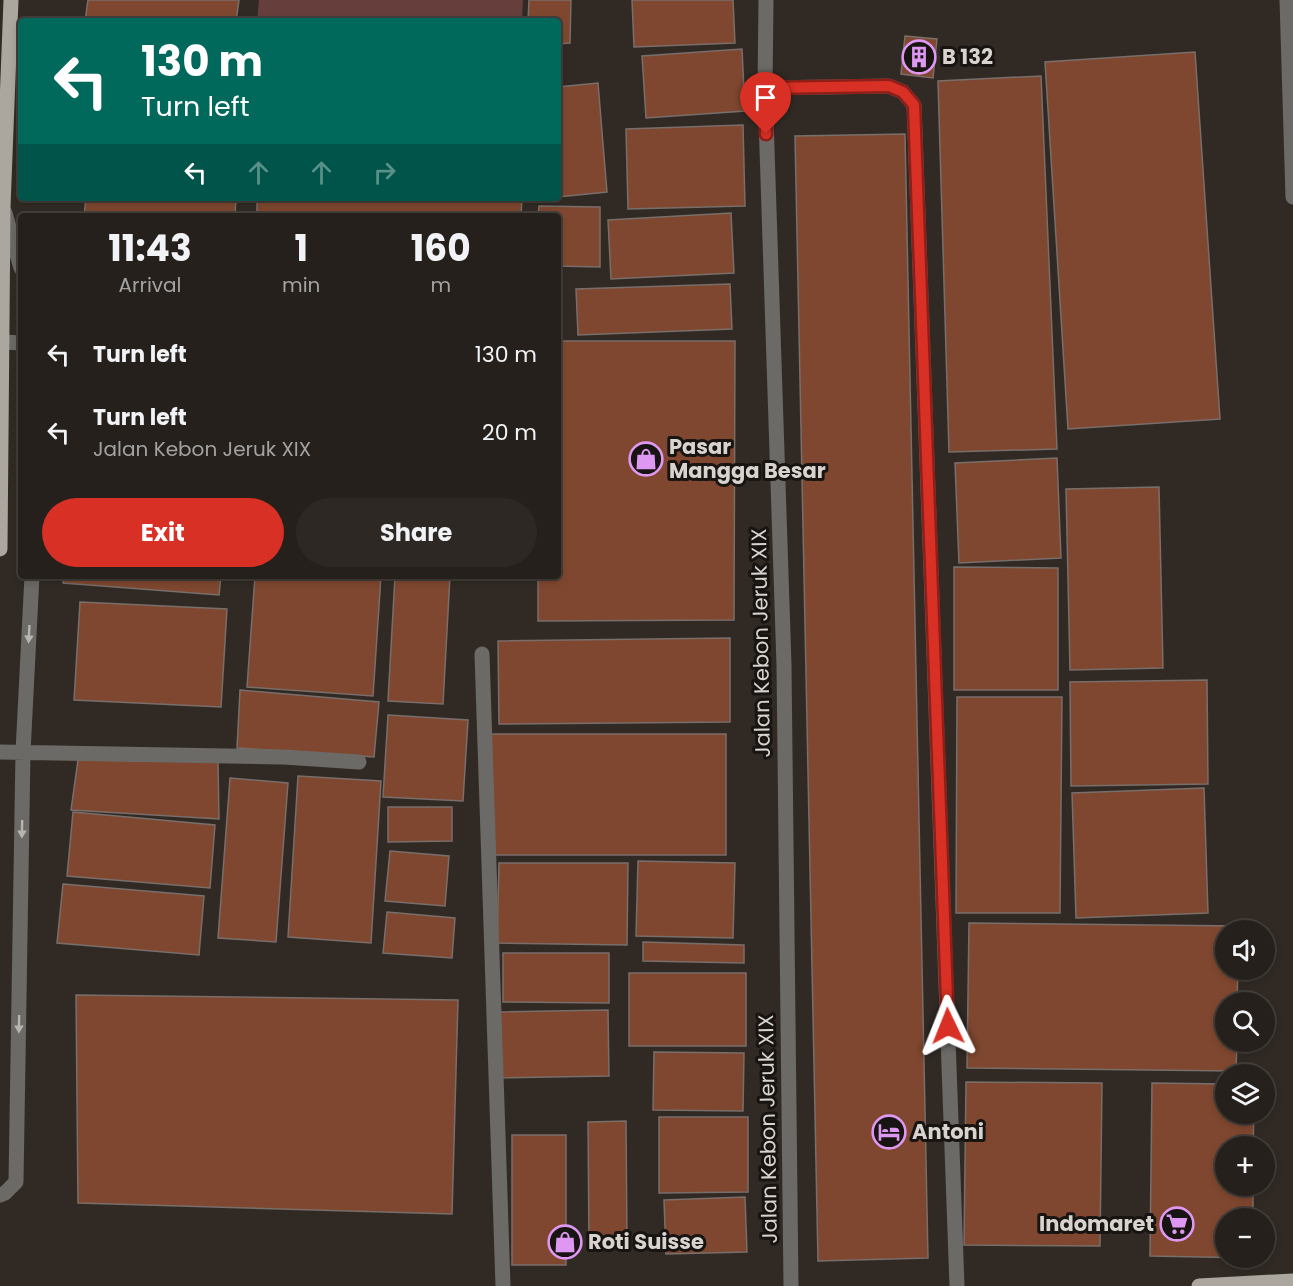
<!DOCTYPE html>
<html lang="en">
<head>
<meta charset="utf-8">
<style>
	:root { --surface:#25201b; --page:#2d2824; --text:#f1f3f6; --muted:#a3a3a3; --line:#423e3a; --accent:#d93025 }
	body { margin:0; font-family:Poppins,sans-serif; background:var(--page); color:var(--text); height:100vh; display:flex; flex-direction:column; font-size:22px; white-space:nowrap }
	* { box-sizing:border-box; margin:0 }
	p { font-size:20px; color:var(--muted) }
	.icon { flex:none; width:33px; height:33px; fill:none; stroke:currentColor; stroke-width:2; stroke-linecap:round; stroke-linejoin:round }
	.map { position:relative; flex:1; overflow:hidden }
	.details { position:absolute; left:18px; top:213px; width:543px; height:366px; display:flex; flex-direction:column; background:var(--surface); border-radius:6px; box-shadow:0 3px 9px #0003,0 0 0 2px var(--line) }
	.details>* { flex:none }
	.top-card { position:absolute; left:18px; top:18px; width:543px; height:183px; border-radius:6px; box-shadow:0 3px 9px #0003,0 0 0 2px var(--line); background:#00695c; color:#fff; overflow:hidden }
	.tools { position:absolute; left:1215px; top:920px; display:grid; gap:12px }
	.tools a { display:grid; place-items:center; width:60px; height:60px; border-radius:50%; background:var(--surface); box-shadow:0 3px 9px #0003,0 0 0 2px var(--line); font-size:30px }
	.pin { position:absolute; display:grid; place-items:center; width:51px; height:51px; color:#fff; margin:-62px -26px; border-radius:50% 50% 50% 0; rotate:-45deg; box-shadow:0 0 6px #0007 }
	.pin .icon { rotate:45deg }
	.me { position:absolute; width:66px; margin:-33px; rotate:358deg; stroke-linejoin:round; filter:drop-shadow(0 0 4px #0008) }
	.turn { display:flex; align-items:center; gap:21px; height:126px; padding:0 24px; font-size:27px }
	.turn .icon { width:78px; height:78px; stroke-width:2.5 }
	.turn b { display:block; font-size:42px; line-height:51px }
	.lanes { display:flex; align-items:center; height:57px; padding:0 24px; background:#0003; justify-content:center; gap:30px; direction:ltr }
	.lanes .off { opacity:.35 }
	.eta { display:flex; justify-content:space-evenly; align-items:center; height:102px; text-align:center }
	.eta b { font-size:36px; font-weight:700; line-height:42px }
	.button { display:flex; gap:12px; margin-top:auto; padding:12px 24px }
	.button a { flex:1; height:69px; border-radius:36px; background:var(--accent); color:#fff; font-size:24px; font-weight:700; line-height:69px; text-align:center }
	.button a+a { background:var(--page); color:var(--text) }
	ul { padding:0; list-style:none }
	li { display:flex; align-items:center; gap:18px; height:78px; padding:0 24px }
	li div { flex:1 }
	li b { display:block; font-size:22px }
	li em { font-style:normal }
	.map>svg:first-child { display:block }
	.green { fill:#663f3d }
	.building { fill:#7f472f; stroke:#796e6a; stroke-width:1.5 }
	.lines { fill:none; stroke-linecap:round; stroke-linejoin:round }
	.minor { stroke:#6c6a66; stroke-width:15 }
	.major { stroke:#aba79f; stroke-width:15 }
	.oneway { fill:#b8b4b0 }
	.route-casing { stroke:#8d1f18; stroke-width:15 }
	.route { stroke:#d93025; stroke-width:10 }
	.labels { text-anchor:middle; stroke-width:6; stroke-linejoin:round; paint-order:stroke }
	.poi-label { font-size:21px; font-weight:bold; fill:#d8d3cf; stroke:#171411; text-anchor:start }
	.street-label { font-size:21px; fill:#d8d3cf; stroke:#171411 }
</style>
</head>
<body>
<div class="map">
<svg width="1293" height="1286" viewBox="0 0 1293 1286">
	<rect width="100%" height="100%" fill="#312a24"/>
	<path class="green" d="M 259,0 L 523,0 L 522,21 L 257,21 Z"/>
	<path class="building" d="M 88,0 L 239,0 L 236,21 L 85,21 Z
		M 529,0 L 571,0 L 570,43 L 558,44 L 558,21 L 528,21 Z
		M 632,0 L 733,0 L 735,43 L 634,47 Z
		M 905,36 L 937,39 L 933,78 L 901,74 Z
		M 742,49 L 745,111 L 646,118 L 642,56 Z
		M 1195,52 L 1220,419 L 1068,429 L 1045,62 Z
		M 1041,76 L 1057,449 L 949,452 L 938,81 Z
		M 598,83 L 607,192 L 558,197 L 558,87 Z
		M 743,125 L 745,206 L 628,209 L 626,129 Z
		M 905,134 L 928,1258 L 818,1261 L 795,136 Z
		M 86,198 L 236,198 L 235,216 L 84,216 Z
		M 257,198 L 522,198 L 521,216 L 257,216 Z
		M 539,206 L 600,207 L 600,267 L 558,266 L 558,216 L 538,216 Z
		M 731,213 L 734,273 L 611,279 L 608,220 Z
		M 730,284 L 732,329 L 578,335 L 576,289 Z
		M 558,341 L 735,341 L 734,620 L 538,621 L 538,576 L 558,576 Z
		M 1057,458 L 1061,558 L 959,563 L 955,463 Z
		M 1159,487 L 1163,668 L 1070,670 L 1066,489 Z
		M 954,567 L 1058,568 L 1058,690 L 954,690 Z
		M 64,576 L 221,576 L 219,595 L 63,583 Z
		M 255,576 L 381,576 L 373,696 L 247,687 Z
		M 395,576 L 450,576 L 443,704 L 388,701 Z
		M 80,602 L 227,609 L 221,707 L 74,700 Z
		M 730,638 L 730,722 L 499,724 L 498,641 Z
		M 1207,680 L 1208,784 L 1071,786 L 1070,682 Z
		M 240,690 L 379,702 L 374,757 L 237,748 Z
		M 957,697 L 1062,697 L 1060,913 L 956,913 Z
		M 388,715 L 468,720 L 463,801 L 383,797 Z
		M 490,734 L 726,734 L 726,855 L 489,855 Z
		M 78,760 L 218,762 L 219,819 L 71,810 Z
		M 298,776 L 381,781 L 371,943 L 288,937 Z
		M 230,778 L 288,783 L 276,942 L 218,938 Z
		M 1204,788 L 1208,913 L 1076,918 L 1072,793 Z
		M 388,807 L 452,807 L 452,841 L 388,842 Z
		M 73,812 L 215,825 L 210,888 L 67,876 Z
		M 390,851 L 449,856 L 445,906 L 385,901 Z
		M 638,861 L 735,863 L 733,938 L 636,936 Z
		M 499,863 L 628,863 L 627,945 L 497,943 Z
		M 63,884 L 204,896 L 199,955 L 57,943 Z
		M 387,912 L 455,918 L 452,958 L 383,953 Z
		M 969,923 L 1238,926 L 1238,930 L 1226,930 L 1226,969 L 1238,969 L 1237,1002 L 1226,1002 L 1226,1041 L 1237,1041 L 1236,1071 L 967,1068 Z
		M 643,942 L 744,945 L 744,963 L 643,961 Z
		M 503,953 L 609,953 L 609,1003 L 503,1002 Z
		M 629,973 L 746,973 L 746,1046 L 629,1046 Z
		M 76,995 L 458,1000 L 452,1214 L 78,1203 Z
		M 608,1010 L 609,1076 L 498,1078 L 497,1012 Z
		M 654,1052 L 744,1053 L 743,1111 L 653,1110 Z
		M 966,1082 L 1102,1083 L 1100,1246 L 964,1245 Z
		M 1152,1083 L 1226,1084 L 1226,1113 L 1254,1113 L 1253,1146 L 1226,1146 L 1226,1185 L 1253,1185 L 1253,1218 L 1226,1218 L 1226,1257 L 1252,1258 L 1150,1256 Z
		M 659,1117 L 748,1117 L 748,1192 L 659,1193 Z
		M 626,1121 L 627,1242 L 589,1242 L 588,1122 Z
		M 512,1135 L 566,1135 L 566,1265 L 512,1265 Z
		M 745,1197 L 747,1252 L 666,1254 L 664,1200 Z"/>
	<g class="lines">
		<path class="minor" d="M 766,0 L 765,88 L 784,665 L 791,1286
			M 1287,0 L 1293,197
			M 765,88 L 889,86 L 903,92 L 914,105 L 957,1286
			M 5,213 L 21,268
			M 3,342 L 21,343
			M 482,654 L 503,1286
			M 0,752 L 284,757 L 359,762
			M 0,1195 L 5,1193 L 16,1182 L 23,752 L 32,576"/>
		<path class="major" d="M 0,549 L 3,207 L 11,0
			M 1199,1286 L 1293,1281"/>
	</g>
	<defs><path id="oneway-solid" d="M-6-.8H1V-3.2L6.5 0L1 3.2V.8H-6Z" transform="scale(1.5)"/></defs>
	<g class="oneway">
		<use href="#oneway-solid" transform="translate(29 634) rotate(93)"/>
		<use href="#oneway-solid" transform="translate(22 829) rotate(91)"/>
		<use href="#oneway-solid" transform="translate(19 1024) rotate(91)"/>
	</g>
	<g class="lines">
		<g class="route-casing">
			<path id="route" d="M 766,134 L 765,88 L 889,86 L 903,92 L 914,105 L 948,1026"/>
		</g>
		<use href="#route" class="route"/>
	</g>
	<defs>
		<g id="building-ring" transform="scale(1.725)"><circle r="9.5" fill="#171411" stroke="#de98f2" stroke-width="1.5"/><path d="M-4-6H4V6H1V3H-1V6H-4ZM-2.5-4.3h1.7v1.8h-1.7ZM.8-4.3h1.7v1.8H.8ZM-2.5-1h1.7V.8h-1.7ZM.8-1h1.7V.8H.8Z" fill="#de98f2"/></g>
		<g id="shop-ring" transform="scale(1.725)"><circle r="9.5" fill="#171411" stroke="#de98f2" stroke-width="1.5"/><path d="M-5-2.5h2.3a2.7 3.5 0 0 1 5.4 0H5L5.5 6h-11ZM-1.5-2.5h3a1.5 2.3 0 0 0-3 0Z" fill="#de98f2"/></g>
		<g id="hotel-ring" transform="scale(1.725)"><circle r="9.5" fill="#171411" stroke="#de98f2" stroke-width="1.5"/><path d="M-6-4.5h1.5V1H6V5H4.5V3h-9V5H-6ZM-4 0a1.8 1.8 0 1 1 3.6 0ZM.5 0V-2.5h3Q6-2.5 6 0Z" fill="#de98f2"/></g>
		<g id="supermarket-ring" transform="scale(1.725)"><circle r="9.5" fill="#171411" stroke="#de98f2" stroke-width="1.5"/><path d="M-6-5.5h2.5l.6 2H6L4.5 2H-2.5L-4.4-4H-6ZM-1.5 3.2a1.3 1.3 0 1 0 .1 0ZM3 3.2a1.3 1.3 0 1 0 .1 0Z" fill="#de98f2"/></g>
	</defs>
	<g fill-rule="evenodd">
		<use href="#building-ring" x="919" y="57"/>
		<use href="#shop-ring" x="646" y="459"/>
		<use href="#hotel-ring" x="889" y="1132"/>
		<use href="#supermarket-ring" x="1177" y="1224"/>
		<use href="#shop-ring" x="565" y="1242"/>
	</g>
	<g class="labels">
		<g class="poi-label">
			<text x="942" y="64">B 132</text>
			<text x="669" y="454">Pasar<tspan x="669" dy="24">Mangga Besar</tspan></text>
			<text x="912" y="1139">Antoni</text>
			<text x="1154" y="1231" text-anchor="end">Indomaret</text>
			<text x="588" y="1249">Roti Suisse</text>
		</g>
		<g class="street-label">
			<text transform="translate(761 643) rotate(-91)" y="7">Jalan Kebon Jeruk XIX</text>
			<text transform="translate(768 1129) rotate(-91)" y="7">Jalan Kebon Jeruk XIX</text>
		</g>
	</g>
</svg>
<div class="tools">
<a><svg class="icon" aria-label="sound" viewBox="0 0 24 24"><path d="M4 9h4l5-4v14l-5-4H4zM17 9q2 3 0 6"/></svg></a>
<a><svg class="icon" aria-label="search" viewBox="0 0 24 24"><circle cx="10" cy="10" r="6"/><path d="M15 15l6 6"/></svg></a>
<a><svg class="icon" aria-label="layers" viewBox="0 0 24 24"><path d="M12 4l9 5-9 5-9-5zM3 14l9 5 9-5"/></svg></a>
<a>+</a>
<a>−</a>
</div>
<div class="pin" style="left:766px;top:134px;background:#d93025"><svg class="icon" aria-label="arrive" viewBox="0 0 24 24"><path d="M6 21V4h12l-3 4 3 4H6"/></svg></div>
<svg class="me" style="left:948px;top:1026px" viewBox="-20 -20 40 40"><path d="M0-17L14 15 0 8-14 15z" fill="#d93025" stroke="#fff" stroke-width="4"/></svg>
<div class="top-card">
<div class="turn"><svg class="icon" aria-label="left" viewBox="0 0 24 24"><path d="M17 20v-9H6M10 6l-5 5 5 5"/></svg><div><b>130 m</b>Turn left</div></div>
<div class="lanes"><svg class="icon" aria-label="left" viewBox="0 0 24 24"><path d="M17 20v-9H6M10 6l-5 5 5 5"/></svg><svg class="icon off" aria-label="ahead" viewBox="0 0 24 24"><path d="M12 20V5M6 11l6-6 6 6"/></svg><svg class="icon off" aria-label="ahead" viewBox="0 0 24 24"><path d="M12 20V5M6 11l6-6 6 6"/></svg><svg class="icon off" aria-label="right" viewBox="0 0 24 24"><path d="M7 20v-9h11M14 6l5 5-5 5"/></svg></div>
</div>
<section class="details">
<div class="eta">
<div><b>11:43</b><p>Arrival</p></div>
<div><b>1</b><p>min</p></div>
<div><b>160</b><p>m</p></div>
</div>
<ul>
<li><svg class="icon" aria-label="left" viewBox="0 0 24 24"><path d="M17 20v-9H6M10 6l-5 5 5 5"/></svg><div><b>Turn left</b></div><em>130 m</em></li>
<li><svg class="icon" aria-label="left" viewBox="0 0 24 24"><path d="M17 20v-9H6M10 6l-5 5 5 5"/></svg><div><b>Turn left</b><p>Jalan Kebon Jeruk XIX</p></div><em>20 m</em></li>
</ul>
<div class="button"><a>Exit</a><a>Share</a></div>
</section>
</div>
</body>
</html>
